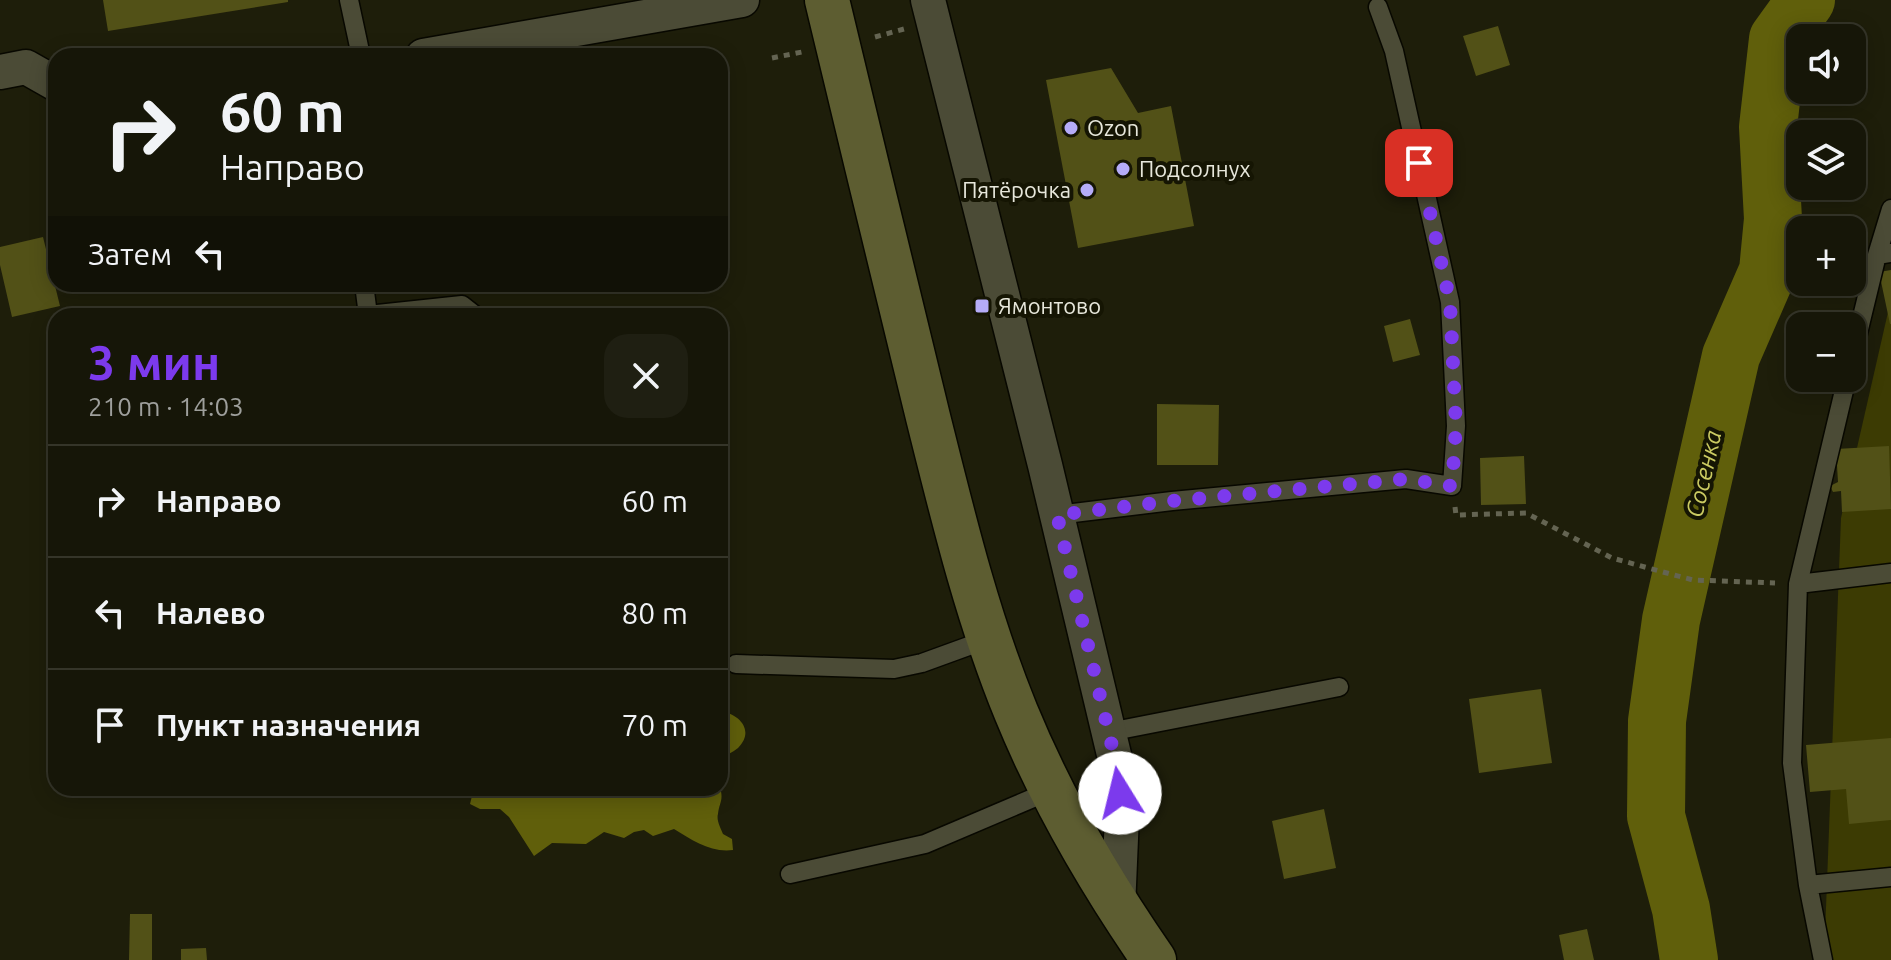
<!DOCTYPE html>
<html lang="ru">
<head>
<meta charset="utf-8">
<style>
	:root { --surface:#161608; --page:#1f1f12; --text:#f1f3f6; --muted:#9e9f9c; --line:#353529; --accent:#7c3aed }
	body { margin:0; font-family:Ubuntu,sans-serif; background:var(--page); color:var(--text); height:100vh; display:flex; flex-direction:column; font-size:30px; white-space:nowrap }
	* { box-sizing:border-box; margin:0 }
	p { font-size:26px; color:var(--muted) }
	.icon { flex:none; width:44px; height:44px; fill:none; stroke:currentColor; stroke-width:2; stroke-linecap:round; stroke-linejoin:round }
	.map { position:relative; flex:1; overflow:hidden }
	.side { position:absolute; left:48px; top:308px; width:680px; height:488px; display:flex; flex-direction:column; background:var(--surface); border-radius:24px; box-shadow:0 4px 20px #0003,0 0 0 2px var(--line) }
	.side>* { flex:none }
	.guide { position:absolute; left:48px; top:48px; width:680px; height:244px; border-radius:24px; box-shadow:0 4px 20px #0003,0 0 0 2px var(--line); background:#161608; color:var(--text); overflow:hidden }
	.fabs { position:absolute; left:1786px; top:24px; display:grid; gap:16px }
	.fabs a { display:grid; place-items:center; width:80px; height:80px; border-radius:16px; background:var(--surface); box-shadow:0 4px 20px #0003,0 0 0 2px var(--line); font-size:40px }
	.pin { position:absolute; display:grid; place-items:center; width:68px; height:68px; color:#fff; margin:-34px; border-radius:16px; box-shadow:0 4px 12px #0006 }
	.me { position:absolute; width:88px; margin:-44px; rotate:351deg; stroke-linejoin:round; filter:drop-shadow(0 0 6px #0008) }
	.turn { display:flex; align-items:center; gap:28px; height:168px; padding:0 40px; font-size:36px }
	.turn .icon { width:104px; height:104px; stroke-width:2.5 }
	.turn b { display:block; font-size:56px; line-height:68px }
	.then { display:flex; align-items:center; height:76px; padding:0 40px; background:#0003; gap:16px; font-size:30px }
	.round { display:grid; place-items:center; flex:none; width:84px; height:84px; border-radius:24px; background:var(--page) }
	.headline { display:flex; align-items:center; justify-content:space-between; height:136px; padding:0 40px }
	h1 { font-size:48px; font-weight:700; line-height:60px; color:var(--accent) }
	ul { padding:0; list-style:none }
	li { display:flex; align-items:center; gap:24px; height:112px; padding:0 40px; border-top:2px solid var(--line) }
	li div { flex:1 }
	li b { display:block; font-size:30px }
	li em { font-style:normal }
	.map>svg:first-child { display:block }
	.green { fill:#3c3b03 }
	.water { fill:#605f0b }
	.lines { fill:none; stroke-linecap:round; stroke-linejoin:round }
	.river { stroke:#605f0b; stroke-width:58 }
	.building { fill:#525117 }
	.service-casing { stroke:#080800; stroke-width:21 }
	.minor-casing { stroke:#080800; stroke-width:37 }
	.secondary-casing { stroke:#080800; stroke-width:47 }
	.path { stroke:#646452; stroke-width:5; stroke-dasharray:6 6; stroke-linecap:butt }
	.service { stroke:#4b4b36; stroke-width:18 }
	.minor { stroke:#4b4b36; stroke-width:34 }
	.secondary { stroke:#5d5d31; stroke-width:44 }
	.route { stroke:#7c3aed; stroke-width:14; stroke-dasharray:0 25.2 }
	.poi-dot { fill:#b5acf8; stroke:#151503; stroke-width:3 }
	.labels { text-anchor:middle; stroke-width:8; stroke-linejoin:round; paint-order:stroke }
	.poi-label { font-size:22px; fill:#e7e7db; stroke:#151503; text-anchor:start }
	.water-label { font-size:24px; font-style:italic; fill:#cbcb62; stroke:#151503 }
</style>
</head>
<body>
<div class="map">
<svg width="1891" height="960" viewBox="0 0 1891 960">
	<rect width="100%" height="100%" fill="#1e1e0a"/>
	<path class="green" d="M 1891,299 L 1891,960 L 1824,960 L 1841,518 Z"/>
	<path class="water" d="M 720,711 C 740,714 755,731 738,748 C 732,753 726,755 720,758 Z
		M 474,788 L 720,788 C 724,800 719,803 718,814 C 716,820 721,829 723,834 L 732,839 L 733,850 C 711,853 692,840 674,829 L 653,836 L 644,830 L 634,832 L 624,838 L 604,832 L 586,844 L 552,843 L 534,856 L 509,817 L 500,809 L 480,809 L 470,804 Z"/>
	<g class="lines">
		<path class="river" d="M 1689,960 L 1681,909 L 1656,816 L 1657,721 L 1671,620 L 1731,356 L 1768,271 L 1773,219 L 1768,127 L 1778,39 L 1806,0"/>
	</g>
	<path class="building" d="M 103,0 L 288,0 L 288,2 L 108,31 Z
		M 1498,26 L 1510,65 L 1476,76 L 1463,36 Z
		M 1111,68 L 1138,113 L 1171,106 L 1194,226 L 1078,248 L 1046,80 Z
		M 43,237 L 60,306 L 12,317 L 0,265 L 0,247 Z
		M 1891,270 L 1891,324 L 1890,324 L 1879,272 Z
		M 1410,319 L 1420,355 L 1393,362 L 1384,326 Z
		M 1157,404 L 1219,405 L 1218,465 L 1157,465 Z
		M 1889,446 L 1891,509 L 1842,512 L 1841,491 L 1833,492 L 1830,486 L 1838,482 L 1836,449 Z
		M 1524,456 L 1526,504 L 1481,505 L 1480,458 Z
		M 1541,689 L 1552,763 L 1479,773 L 1469,699 Z
		M 1891,738 L 1891,820 L 1849,824 L 1846,789 L 1810,792 L 1806,745 Z
		M 1324,809 L 1336,868 L 1284,879 L 1272,821 Z
		M 130,914 L 152,914 L 152,960 L 129,960 Z
		M 1587,929 L 1594,960 L 1564,960 L 1559,935 Z
		M 206,948 L 207,960 L 181,960 L 181,949 Z"/>
	<g class="lines">
		<g class="service-casing">
			<path id="service" d="M 349,0 L 361,56
				M 1891,209 L 1877,255 L 1891,253
				M 364,284 L 368,315 L 462,305 L 476,316
				M 1852,358 L 1877,255
				M 1057,515 L 1172,501 L 1406,479 L 1452,486 L 1456,426 L 1450,302 L 1394,51 L 1378,7
				M 1798,584 L 1847,378
				M 736,664 L 894,669 L 922,663 L 988,639
				M 1109,732 L 1339,687
				M 790,874 L 925,844 L 1052,790
				M 1808,885 L 1891,877
				M 1823,960 L 1808,885 L 1792,763 L 1798,584 L 1891,573"/>
		</g>
		<g class="minor-casing">
			<path id="minor" d="M 928,0 L 1045,465 L 1116,763 L 1122,815 L 1118,908
				M 423,56 L 742,0
				M 0,72 L 26,67 L 56,84"/>
		</g>
		<g class="secondary-casing">
			<path id="secondary" d="M 827,0 C 861,139 893,278 928,417 C 953,517 977,617 1016,712 C 1052,800 1100,882 1154,960"/>
		</g>
		<path class="path" d="M 875,37 L 904,29
			M 772,58 L 802,52
			M 1455,507 L 1456,515 L 1526,513 L 1612,558 L 1663,572 L 1693,580 L 1775,583"/>
		<use href="#service" class="service"/>
		<use href="#minor" class="minor"/>
		<use href="#secondary" class="secondary"/>
	</g>
	<g class="lines">
		<path class="route" d="M 1120,793 L 1116,763 L 1057,515 L 1172,501 L 1406,479 L 1452,486 L 1456,426 L 1450,302 L 1419,163"/>
	</g>
	<g class="poi-dot">
		<circle cx="1071" cy="128" r="8"/>
		<circle cx="1123" cy="169" r="8"/>
		<circle cx="1087" cy="190" r="8"/>
		<rect x="974" y="298" width="16" height="16" rx="4"/>
	</g>
	<g class="labels">
		<g class="poi-label">
			<text x="1087" y="136">Ozon</text>
			<text x="1139" y="177">Подсолнух</text>
			<text x="1071" y="198" text-anchor="end">Пятёрочка</text>
			<text x="998" y="314">Ямонтово</text>
		</g>
		<g class="water-label">
			<text transform="translate(1704 474) rotate(-77)" y="8">Сосенка</text>
		</g>
	</g>
</svg>
<div class="fabs">
<a><svg class="icon" aria-label="sound" viewBox="0 0 24 24"><path d="M4 9h4l5-4v14l-5-4H4zM17 9q2 3 0 6"/></svg></a>
<a><svg class="icon" aria-label="layers" viewBox="0 0 24 24"><path d="M12 4l9 5-9 5-9-5zM3 14l9 5 9-5"/></svg></a>
<a>+</a>
<a>−</a>
</div>
<div class="pin" style="left:1419px;top:163px;background:#d93025"><svg class="icon" aria-label="arrive" viewBox="0 0 24 24"><path d="M6 21V4h12l-3 4 3 4H6"/></svg></div>
<svg class="me" style="left:1120px;top:793px" viewBox="-20 -20 40 40"><circle r="19" fill="#fff"/><path d="M0-13L10 11 0 6-10 11z" fill="#7c3aed"/></svg>
<div class="guide">
<div class="turn"><svg class="icon" aria-label="right" viewBox="0 0 24 24"><path d="M7 20v-9h11M14 6l5 5-5 5"/></svg><div><b>60 m</b>Направо</div></div>
<div class="then">Затем<svg class="icon" aria-label="left" viewBox="0 0 24 24"><path d="M17 20v-9H6M10 6l-5 5 5 5"/></svg></div>
</div>
<section class="side">
<div class="headline"><div><h1>3 мин</h1><p>210 m · 14:03</p></div><a class="round"><svg class="icon" aria-label="close" viewBox="0 0 24 24"><path d="M6 6l12 12M18 6L6 18"/></svg></a></div>
<ul>
<li><svg class="icon" aria-label="right" viewBox="0 0 24 24"><path d="M7 20v-9h11M14 6l5 5-5 5"/></svg><div><b>Направо</b></div><em>60 m</em></li>
<li><svg class="icon" aria-label="left" viewBox="0 0 24 24"><path d="M17 20v-9H6M10 6l-5 5 5 5"/></svg><div><b>Налево</b></div><em>80 m</em></li>
<li><svg class="icon" aria-label="arrive" viewBox="0 0 24 24"><path d="M6 21V4h12l-3 4 3 4H6"/></svg><div><b>Пункт назначения</b></div><em>70 m</em></li>
</ul>
</section>
</div>
</body>
</html>
